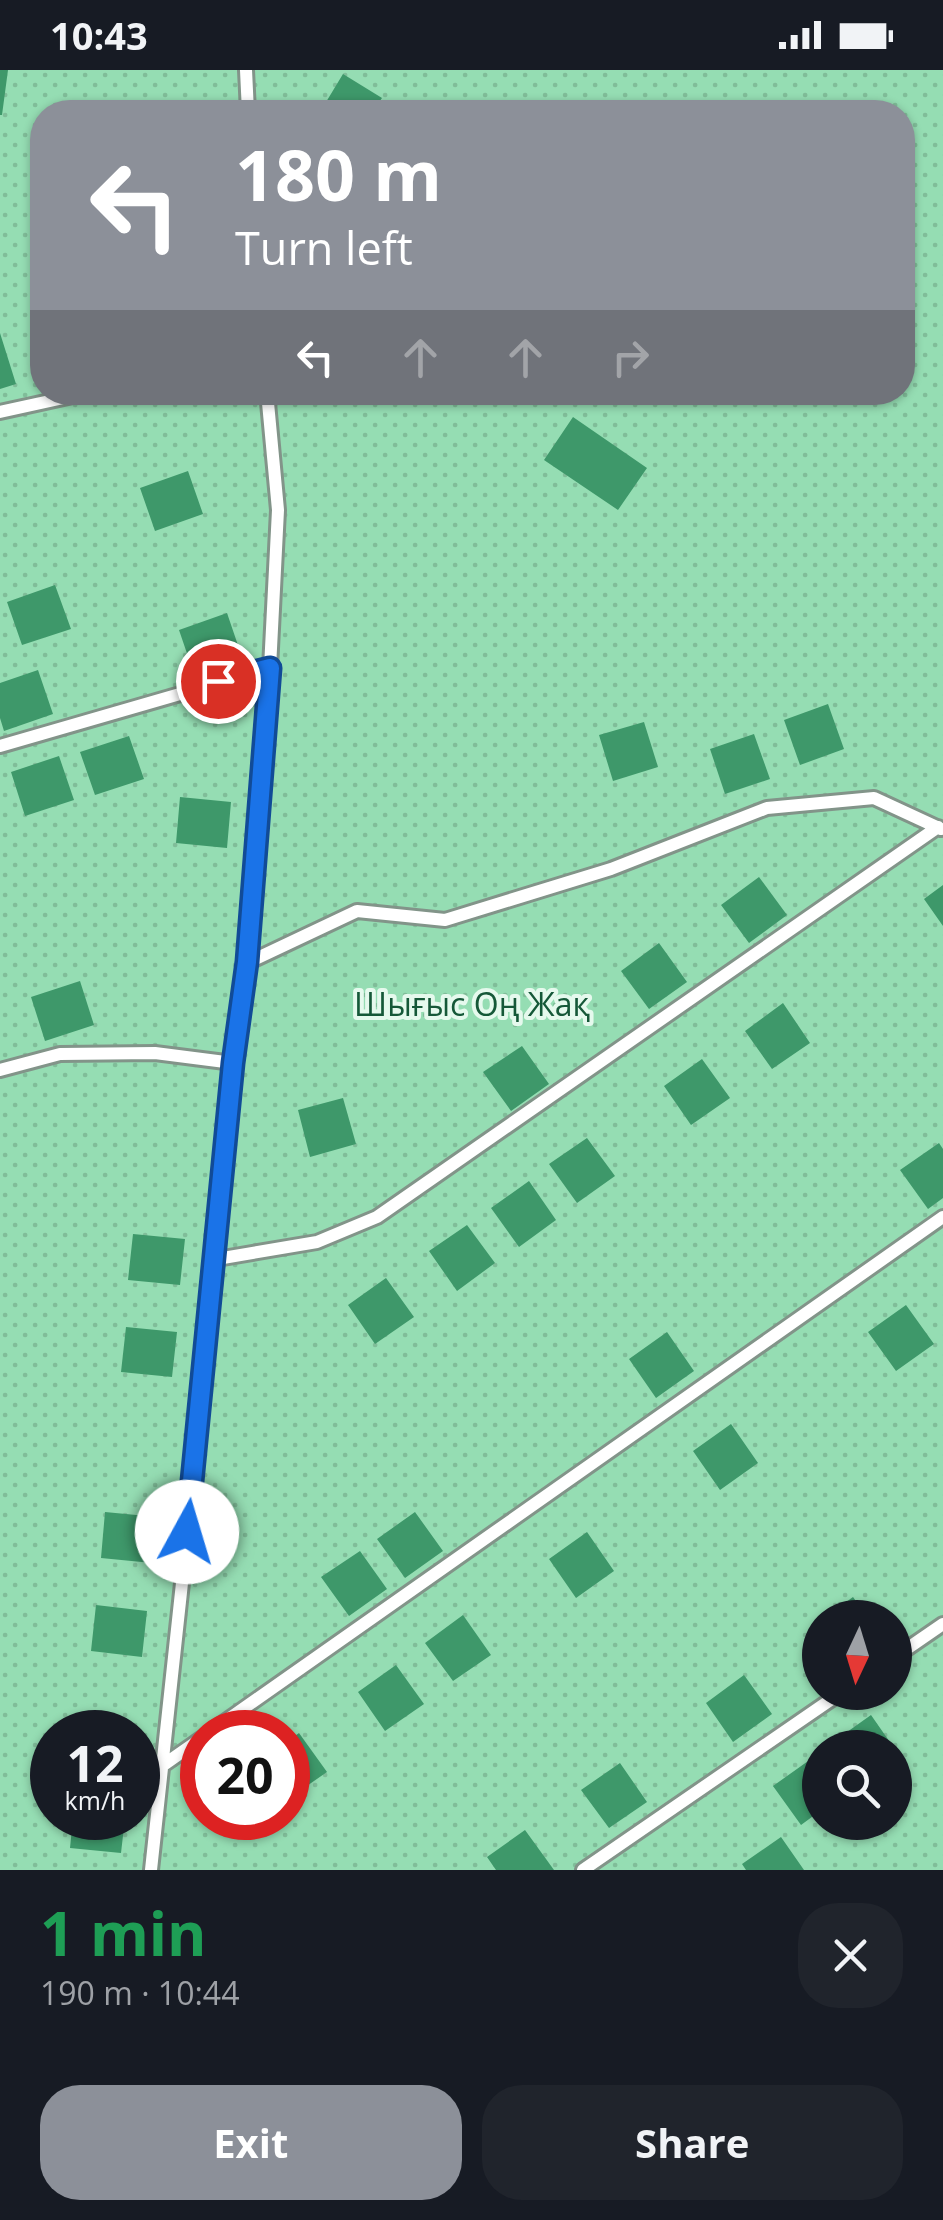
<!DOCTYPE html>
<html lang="en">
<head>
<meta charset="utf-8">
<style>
	:root { --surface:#171b24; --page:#20242c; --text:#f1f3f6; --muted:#9ea1a6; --accent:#8c9099 }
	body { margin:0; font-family:"Open Sans",sans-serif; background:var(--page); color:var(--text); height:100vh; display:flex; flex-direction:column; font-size:38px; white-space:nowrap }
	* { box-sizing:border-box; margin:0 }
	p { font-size:32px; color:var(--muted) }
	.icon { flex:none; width:55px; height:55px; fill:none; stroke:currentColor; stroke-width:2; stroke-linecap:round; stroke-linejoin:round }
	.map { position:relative; height:1800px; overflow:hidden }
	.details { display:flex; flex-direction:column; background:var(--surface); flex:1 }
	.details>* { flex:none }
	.top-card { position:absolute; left:30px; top:30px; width:885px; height:305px; border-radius:40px; box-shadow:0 2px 8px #0004; background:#8c9099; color:#fff; overflow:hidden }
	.needle { width:65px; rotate:184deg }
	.fabs { position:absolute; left:802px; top:1530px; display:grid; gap:20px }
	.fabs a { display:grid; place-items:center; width:110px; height:110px; border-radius:50%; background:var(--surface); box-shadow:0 2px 8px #0004; font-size:50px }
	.speed { position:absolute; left:30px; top:1640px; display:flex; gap:20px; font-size:50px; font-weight:700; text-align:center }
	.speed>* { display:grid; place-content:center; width:130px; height:130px; border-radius:50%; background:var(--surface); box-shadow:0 2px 8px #0004; line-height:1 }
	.speed small { font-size:25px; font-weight:400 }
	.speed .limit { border:15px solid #d22; background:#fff; color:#111 }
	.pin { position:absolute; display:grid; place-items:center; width:85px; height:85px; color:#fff; margin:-42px; border:5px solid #fff; border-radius:50%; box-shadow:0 2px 10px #0007 }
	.me { position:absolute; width:110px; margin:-55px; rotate:6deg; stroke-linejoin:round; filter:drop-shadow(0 0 8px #0008) }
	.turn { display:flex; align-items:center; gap:35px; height:210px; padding:0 40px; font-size:45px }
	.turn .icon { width:130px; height:130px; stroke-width:2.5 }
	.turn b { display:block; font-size:70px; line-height:85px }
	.lanes { display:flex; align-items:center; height:95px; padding:0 40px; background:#0003; justify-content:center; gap:50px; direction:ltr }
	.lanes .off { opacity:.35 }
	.round { display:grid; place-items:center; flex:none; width:105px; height:105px; border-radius:40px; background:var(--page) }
	.headline { display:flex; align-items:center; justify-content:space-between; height:170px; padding:0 40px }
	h1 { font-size:60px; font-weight:700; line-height:75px; color:#1e9e55 }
	.cta { display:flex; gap:20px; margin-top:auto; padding:20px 40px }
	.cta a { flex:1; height:115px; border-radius:40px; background:var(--accent); color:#fff; font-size:40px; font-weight:700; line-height:115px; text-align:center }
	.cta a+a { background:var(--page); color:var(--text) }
	.status { display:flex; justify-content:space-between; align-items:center; height:70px; padding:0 50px; background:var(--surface); direction:ltr }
	.status svg { height:28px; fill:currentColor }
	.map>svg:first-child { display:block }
	.green { fill:url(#green-dots); fill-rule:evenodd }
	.building { fill:#3e986a }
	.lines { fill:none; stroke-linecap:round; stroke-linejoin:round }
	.lane-casing { stroke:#829489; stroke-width:18 }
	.lane { stroke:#fff; stroke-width:12 }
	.route-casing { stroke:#114b97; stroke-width:25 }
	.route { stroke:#1a73e8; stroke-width:18 }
	.labels { text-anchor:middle; stroke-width:8; stroke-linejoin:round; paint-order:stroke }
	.park-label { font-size:32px; fill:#155838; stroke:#e5f9ed }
</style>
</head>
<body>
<div class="status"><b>10:43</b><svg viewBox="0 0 49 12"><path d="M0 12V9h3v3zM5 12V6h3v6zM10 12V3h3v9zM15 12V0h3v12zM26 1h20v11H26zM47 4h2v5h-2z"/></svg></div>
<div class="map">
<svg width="943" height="1800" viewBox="0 0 943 1800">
	<defs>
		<pattern id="green-dots" width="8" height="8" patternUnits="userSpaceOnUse" patternTransform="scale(2.5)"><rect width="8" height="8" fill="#95ddb3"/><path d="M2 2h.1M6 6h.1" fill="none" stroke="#80bd99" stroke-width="1.8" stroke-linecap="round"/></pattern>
	</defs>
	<rect width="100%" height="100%" fill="#e5f9ed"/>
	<path class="green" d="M 0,0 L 943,0 L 943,1800 L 0,1800 ZM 42,42 L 902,42 L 902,322 L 42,322 ZM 820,1548 L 895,1548 L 895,1622 L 820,1622 ZM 52,1662 L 138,1662 L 138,1748 L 52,1748 ZM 202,1662 L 288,1662 L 288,1748 L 202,1748 ZM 820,1678 L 895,1678 L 895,1752 L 820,1752 Z"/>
	<path class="building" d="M 0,0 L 8,0 L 2,45 L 0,45 Z
		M 343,4 L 382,28 L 372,42 L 320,42 Z
		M 0,263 L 16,314 L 0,319 Z
		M 573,347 L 647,398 L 618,440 L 544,390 Z
		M 188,401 L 203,444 L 155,461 L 140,418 Z
		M 55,515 L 71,559 L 22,575 L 7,532 Z
		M 227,543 L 242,587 L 194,604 L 179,560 Z
		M 38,600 L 53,644 L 4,661 L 0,648 L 0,613 Z
		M 828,634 L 844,679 L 800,695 L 784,650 Z
		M 644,652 L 658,697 L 613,711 L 599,665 Z
		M 754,664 L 770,709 L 725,724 L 710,679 Z
		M 129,666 L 144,709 L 95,725 L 80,682 Z
		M 59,686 L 74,730 L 25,746 L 11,702 Z
		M 180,727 L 231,732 L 227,778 L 176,773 Z
		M 759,807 L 787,845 L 749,873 L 721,835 Z
		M 943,815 L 943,856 L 924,829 Z
		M 659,873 L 687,912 L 649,939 L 621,901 Z
		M 80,911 L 94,955 L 45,971 L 31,927 Z
		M 783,933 L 810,973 L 772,999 L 745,961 Z
		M 522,976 L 549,1014 L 511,1041 L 483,1002 Z
		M 702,989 L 730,1028 L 691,1055 L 664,1016 Z
		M 343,1028 L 356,1074 L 310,1087 L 298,1040 Z
		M 587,1068 L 615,1106 L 577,1133 L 549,1094 Z
		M 939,1073 L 943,1079 L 943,1128 L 928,1139 L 900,1100 Z
		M 529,1111 L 556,1150 L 519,1177 L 491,1138 Z
		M 467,1155 L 495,1193 L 457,1221 L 429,1181 Z
		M 133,1164 L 185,1169 L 180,1215 L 128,1210 Z
		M 386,1208 L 414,1247 L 375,1274 L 348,1235 Z
		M 906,1235 L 934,1274 L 896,1301 L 868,1262 Z
		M 126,1257 L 177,1262 L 172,1307 L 121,1302 Z
		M 667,1262 L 694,1301 L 656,1328 L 629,1289 Z
		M 731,1354 L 758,1393 L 720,1420 L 693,1381 Z
		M 105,1442 L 157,1447 L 152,1493 L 101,1488 Z
		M 415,1442 L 443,1481 L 405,1508 L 377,1469 Z
		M 587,1462 L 614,1501 L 576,1528 L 549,1489 Z
		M 360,1481 L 387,1519 L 349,1546 L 321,1507 Z
		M 853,1527 L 868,1548 L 824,1548 Z
		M 96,1535 L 147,1541 L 142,1587 L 91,1581 Z
		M 463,1545 L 491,1585 L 453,1611 L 425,1573 Z
		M 396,1595 L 424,1634 L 385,1661 L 358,1622 Z
		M 744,1605 L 772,1644 L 733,1672 L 706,1633 Z
		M 871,1645 L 894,1678 L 837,1678 L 833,1672 Z
		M 299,1663 L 327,1702 L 288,1729 L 288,1671 Z
		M 811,1689 L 820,1701 L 820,1741 L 801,1755 L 773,1716 Z
		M 620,1693 L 647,1732 L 609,1758 L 581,1720 Z
		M 73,1748 L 125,1748 L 121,1783 L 70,1778 Z
		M 525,1760 L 554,1800 L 496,1800 L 487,1787 Z
		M 781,1767 L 804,1800 L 746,1800 L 742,1794 Z"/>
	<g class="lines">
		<g class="lane-casing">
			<path id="lane" d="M 246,0 L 248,42
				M 0,342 L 91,322
				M 0,676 L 270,598
				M 247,893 L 357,841 L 445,850 L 611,799 L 767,738 L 874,728 L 941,759
				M 0,1000 L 60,984 L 155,983 L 233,993
				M 217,1189 L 317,1172 L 377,1147 L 938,757
				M 895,1587 L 943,1554
				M 210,1662 L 943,1147
				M 162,1696 L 202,1668
				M 151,1800 L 217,1189 L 233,993 L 247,893 L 270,598 L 278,440 L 267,322
				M 583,1800 L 842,1622"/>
		</g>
		<use href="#lane" class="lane"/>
	</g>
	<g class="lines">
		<g class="route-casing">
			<path id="route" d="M 187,1462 L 233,993 L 247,892 L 270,598 L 218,611"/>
		</g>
		<use href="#route" class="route"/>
	</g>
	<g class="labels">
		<g class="park-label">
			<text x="472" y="946">Шығыс Оң Жақ</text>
		</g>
	</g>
</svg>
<div class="fabs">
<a><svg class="needle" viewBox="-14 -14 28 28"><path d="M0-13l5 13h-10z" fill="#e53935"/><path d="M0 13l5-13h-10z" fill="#9ea1a6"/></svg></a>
<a><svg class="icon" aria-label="search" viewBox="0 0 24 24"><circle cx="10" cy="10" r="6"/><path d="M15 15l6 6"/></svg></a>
</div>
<div class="speed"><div>12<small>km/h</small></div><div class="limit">20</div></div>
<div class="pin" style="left:218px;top:611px;background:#d93025"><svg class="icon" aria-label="arrive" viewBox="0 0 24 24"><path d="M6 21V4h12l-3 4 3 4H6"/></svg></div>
<svg class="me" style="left:187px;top:1462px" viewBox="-20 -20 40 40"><circle r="19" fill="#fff"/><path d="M0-13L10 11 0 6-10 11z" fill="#1a73e8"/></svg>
<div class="top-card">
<div class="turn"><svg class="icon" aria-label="left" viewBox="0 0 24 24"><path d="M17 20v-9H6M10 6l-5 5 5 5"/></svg><div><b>180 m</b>Turn left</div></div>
<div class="lanes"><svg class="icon" aria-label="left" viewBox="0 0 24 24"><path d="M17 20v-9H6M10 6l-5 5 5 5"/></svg><svg class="icon off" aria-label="ahead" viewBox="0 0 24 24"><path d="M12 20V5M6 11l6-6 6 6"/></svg><svg class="icon off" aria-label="ahead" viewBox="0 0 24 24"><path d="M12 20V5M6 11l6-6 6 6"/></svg><svg class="icon off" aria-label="right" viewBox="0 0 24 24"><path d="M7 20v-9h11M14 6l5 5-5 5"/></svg></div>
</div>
</div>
<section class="details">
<div class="headline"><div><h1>1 min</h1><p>190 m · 10:44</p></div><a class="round"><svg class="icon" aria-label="close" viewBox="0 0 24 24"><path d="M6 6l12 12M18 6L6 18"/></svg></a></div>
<div class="cta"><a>Exit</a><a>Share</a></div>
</section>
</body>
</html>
